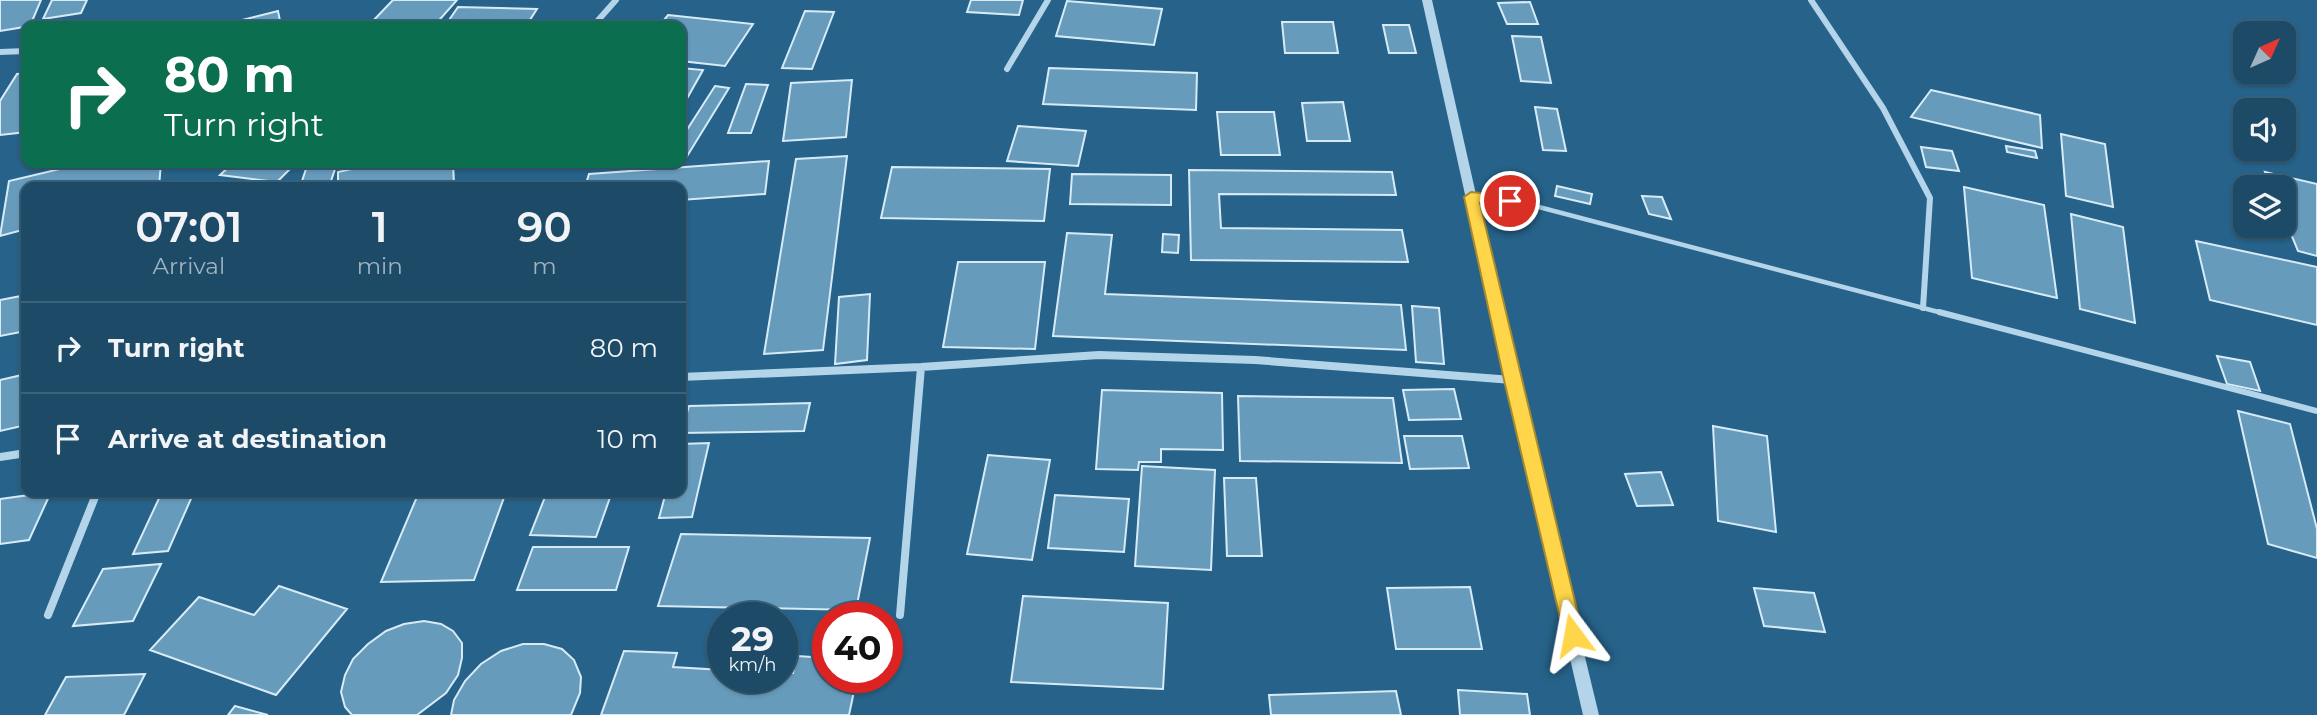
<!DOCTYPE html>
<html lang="en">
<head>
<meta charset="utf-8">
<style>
	:root { --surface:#1c4a67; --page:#295470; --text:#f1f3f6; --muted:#a0b3c0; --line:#3a627b }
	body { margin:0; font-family:Montserrat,sans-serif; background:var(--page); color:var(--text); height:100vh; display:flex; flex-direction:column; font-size:26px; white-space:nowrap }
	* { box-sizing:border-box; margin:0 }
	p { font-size:23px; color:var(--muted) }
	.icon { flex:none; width:38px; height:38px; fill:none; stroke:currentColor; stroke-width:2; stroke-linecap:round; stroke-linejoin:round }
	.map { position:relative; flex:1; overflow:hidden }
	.panel { position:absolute; left:21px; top:182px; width:665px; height:315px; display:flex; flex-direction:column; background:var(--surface); border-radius:14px; box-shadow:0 2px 5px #0004,0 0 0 2px var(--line) }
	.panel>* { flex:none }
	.guide { position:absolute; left:21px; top:21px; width:665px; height:147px; border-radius:14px; box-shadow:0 2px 5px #0004,0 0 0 2px var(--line); background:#0b6e4f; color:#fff; overflow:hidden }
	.needle { width:46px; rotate:45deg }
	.tools { position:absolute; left:2233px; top:21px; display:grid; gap:14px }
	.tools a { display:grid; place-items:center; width:63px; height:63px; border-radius:14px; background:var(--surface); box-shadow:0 2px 5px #0004,0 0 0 2px var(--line); font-size:35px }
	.speed { position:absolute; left:707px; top:602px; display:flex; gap:14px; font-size:35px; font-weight:700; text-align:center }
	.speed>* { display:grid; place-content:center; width:91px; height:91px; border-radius:50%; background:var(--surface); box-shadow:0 2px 5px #0004,0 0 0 2px var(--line); line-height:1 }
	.speed small { font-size:18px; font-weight:400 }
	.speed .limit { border:10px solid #d22; background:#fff; color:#111 }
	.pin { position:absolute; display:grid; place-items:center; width:60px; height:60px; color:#fff; margin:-30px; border:4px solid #fff; border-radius:50%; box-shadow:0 2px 7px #0007 }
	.me { position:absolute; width:77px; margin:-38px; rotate:347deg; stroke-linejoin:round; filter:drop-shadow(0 0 5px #0008) }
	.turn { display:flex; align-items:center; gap:24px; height:147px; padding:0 28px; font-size:32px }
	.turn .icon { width:91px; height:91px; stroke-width:2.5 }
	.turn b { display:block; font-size:49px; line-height:60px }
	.eta { display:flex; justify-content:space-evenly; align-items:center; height:119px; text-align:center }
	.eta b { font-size:42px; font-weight:600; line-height:49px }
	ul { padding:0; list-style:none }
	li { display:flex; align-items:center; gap:21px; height:91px; padding:0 28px; border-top:2px solid var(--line) }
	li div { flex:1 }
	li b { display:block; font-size:26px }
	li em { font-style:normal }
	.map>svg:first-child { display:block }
	.building { fill:#679bbb; stroke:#d7ebf7; stroke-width:2 }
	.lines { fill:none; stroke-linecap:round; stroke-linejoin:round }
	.service-far1 { stroke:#b3d4e9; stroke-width:4.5 }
	.service { stroke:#b3d4e9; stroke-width:6 }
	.minor-far1 { stroke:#b3d4e9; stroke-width:6 }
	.minor { stroke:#b3d4e9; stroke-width:8 }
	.tertiary { fill:#b3d4e9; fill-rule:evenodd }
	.route { fill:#ffd54a; stroke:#a68a30; stroke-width:2 }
</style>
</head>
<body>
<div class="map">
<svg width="2317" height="715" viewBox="0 0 2317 715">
	<rect width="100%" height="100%" fill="#266289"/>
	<path class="building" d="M 0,0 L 41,0 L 30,26 L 0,31 Z
		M 52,0 L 87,0 L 81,13 L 43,19 Z
		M 393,0 L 457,0 L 434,26 L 368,26 Z
		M 971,0 L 1023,0 L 1019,15 L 967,12 Z
		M 1067,1 L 1162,9 L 1154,45 L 1056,36 Z
		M 1530,2 L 1538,24 L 1507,24 L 1498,3 Z
		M 458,7 L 537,9 L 526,26 L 445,26 Z
		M 278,11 L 281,26 L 218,26 Z
		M 805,11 L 834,12 L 812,69 L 782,68 Z
		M 668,15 L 753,24 L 725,66 L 681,61 L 681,26 L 659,26 Z
		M 1282,22 L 1333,22 L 1338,53 L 1285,53 Z
		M 1383,25 L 1409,25 L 1416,53 L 1389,53 Z
		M 1512,36 L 1541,37 L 1551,83 L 1521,81 Z
		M 681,68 L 703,70 L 685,102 L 681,101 Z
		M 1049,68 L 1197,73 L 1196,110 L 1043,104 Z
		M 26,73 L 26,132 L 0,135 L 0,101 L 17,74 Z
		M 852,80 L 846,137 L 783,141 L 791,83 Z
		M 746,84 L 768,85 L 751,133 L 728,133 Z
		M 715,86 L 729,88 L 686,158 L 681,157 L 681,139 Z
		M 1931,90 L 2040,115 L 2042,148 L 1911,117 Z
		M 1343,102 L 1350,141 L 1307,141 L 1302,103 Z
		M 1535,107 L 1557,109 L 1566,151 L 1543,150 Z
		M 1217,112 L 1274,112 L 1280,155 L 1221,155 Z
		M 1018,126 L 1086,131 L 1078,166 L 1007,161 Z
		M 2061,134 L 2105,144 L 2113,207 L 2066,196 Z
		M 2006,146 L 2035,151 L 2037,158 L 2007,152 Z
		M 1921,147 L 1952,151 L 1959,171 L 1926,167 Z
		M 847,156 L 823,350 L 764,354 L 796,159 Z
		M 769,161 L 765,194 L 681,200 L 681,187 L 585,187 L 589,174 Z
		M 85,163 L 161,163 L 159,187 L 26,187 L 26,229 L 0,236 L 9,181 Z
		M 233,163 L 296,163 L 277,182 L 220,175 Z
		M 308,163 L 337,163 L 329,187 L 300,187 Z
		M 379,163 L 383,163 L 383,169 L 411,163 L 453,163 L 454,184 L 439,187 L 338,187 L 338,172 Z
		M 892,167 L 1050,169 L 1044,221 L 881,218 Z
		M 1189,170 L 1392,172 L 1396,195 L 1219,194 L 1221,228 L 1402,230 L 1408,262 L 1191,260 Z
		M 2265,172 L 2317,184 L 2317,256 L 2298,251 L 2284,217 L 2284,187 L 2271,187 Z
		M 1072,174 L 1171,175 L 1171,205 L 1070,204 Z
		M 1557,186 L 1592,194 L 1590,204 L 1555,196 Z
		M 1964,187 L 2044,205 L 2057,298 L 1972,278 Z
		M 1642,196 L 1662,197 L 1671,219 L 1649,214 Z
		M 2071,214 L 2123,227 L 2135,323 L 2080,309 Z
		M 1067,233 L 1112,235 L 1105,294 L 1401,305 L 1406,350 L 1053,336 Z
		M 1163,234 L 1179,235 L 1178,253 L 1162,252 Z
		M 2196,241 L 2317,267 L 2317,325 L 2210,300 Z
		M 958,262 L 1045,262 L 1035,349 L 943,347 Z
		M 870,294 L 867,360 L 835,364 L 839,297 Z
		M 26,295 L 26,331 L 0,336 L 0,300 Z
		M 1412,306 L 1439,308 L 1444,364 L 1416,362 Z
		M 2217,356 L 2250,362 L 2260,391 L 2227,384 Z
		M 26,374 L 26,425 L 0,431 L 0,380 Z
		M 1454,389 L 1461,419 L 1409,420 L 1403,390 Z
		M 1102,390 L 1222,393 L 1223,450 L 1161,449 L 1161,462 L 1139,462 L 1138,470 L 1096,469 Z
		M 1238,396 L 1393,398 L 1402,463 L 1240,461 Z
		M 810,403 L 804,431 L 681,433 L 689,406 Z
		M 2238,411 L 2290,424 L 2317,529 L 2317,558 L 2268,544 Z
		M 1713,426 L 1767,436 L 1776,532 L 1718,521 Z
		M 1404,436 L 1462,436 L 1469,468 L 1410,469 Z
		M 709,443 L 692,517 L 659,518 L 666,492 L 681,492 L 681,444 Z
		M 988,455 L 1050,460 L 1032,560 L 967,554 Z
		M 1142,466 L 1215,470 L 1211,570 L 1135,566 Z
		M 1661,472 L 1673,505 L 1637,506 L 1625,474 Z
		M 1224,478 L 1256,478 L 1262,556 L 1227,556 Z
		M 51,492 L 29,540 L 0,544 L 0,499 Z
		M 162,492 L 194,492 L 168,551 L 133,554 Z
		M 419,492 L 506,492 L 474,580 L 381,582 Z
		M 547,492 L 612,492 L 596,537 L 530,535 Z
		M 1055,495 L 1129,499 L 1124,552 L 1048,548 Z
		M 681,534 L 870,538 L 856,610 L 658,606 Z
		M 533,547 L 629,547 L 616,590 L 517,590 Z
		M 161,564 L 133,621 L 73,626 L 103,569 Z
		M 279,586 L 347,609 L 276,695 L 150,650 L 199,597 L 254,615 Z
		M 1470,587 L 1482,649 L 1396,649 L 1387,588 Z
		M 1754,588 L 1814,593 L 1825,632 L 1764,626 Z
		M 1023,596 L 1168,603 L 1163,689 L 1011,682 Z
		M 424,621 L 441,624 L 453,631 L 462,643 L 462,658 L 458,675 L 446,693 L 417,715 L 352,715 L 345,707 L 341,692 L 345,675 L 353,659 L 368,644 L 386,631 L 404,624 Z
		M 523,644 L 544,644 L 562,649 L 574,660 L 581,677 L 580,693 L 571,715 L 451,715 L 454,700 L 465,681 L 481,664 L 501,651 Z
		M 624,651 L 677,653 L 673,667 L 723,670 L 723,677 L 782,677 L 782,673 L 793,673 L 797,656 L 828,658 L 828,677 L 857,677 L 849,715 L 601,715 Z
		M 145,674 L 124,715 L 45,715 L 66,677 Z
		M 1458,690 L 1527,694 L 1530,715 L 1460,715 Z
		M 1396,691 L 1401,715 L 1271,715 L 1269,695 Z
		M 235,706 L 268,715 L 228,715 Z"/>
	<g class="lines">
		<path class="service-far1" d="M 1472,197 L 1535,206 L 1946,314"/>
		<path class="service" d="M 1939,312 L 2317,411"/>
		<path class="minor-far1" d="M 1811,0 L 1883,108 L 1930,198 L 1923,308
			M 593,26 L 616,0
			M 0,52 L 26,51
			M 1007,69 L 1048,0"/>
		<path class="minor" d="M 681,377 L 921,367 L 1099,355 L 1255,360 L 1512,380
			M 0,457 L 26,453
			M 48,615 L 97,492
			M 900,615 L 921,367"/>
		<path class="tertiary" d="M 1422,0 L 1432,0 L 1518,380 L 1599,715 L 1583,715 L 1506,380 Z"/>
	</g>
	<path class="route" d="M 1471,192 L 1510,196 L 1517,201 L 1510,206 L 1480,203 L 1583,635 L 1580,641 L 1573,644 L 1567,641 L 1564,635 L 1504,380 L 1464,197 Z"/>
</svg>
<div class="tools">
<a><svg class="needle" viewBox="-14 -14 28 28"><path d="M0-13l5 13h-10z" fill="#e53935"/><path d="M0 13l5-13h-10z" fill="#a0b3c0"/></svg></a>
<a><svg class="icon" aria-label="sound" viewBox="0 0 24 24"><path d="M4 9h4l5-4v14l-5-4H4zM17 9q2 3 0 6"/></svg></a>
<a><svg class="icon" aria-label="layers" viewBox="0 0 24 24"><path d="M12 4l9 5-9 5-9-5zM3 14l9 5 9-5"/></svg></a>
</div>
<div class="speed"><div>29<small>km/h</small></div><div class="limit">40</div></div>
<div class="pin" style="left:1510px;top:201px;background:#d93025"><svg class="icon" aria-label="arrive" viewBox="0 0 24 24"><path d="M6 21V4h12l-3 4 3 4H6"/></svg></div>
<svg class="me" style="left:1573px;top:635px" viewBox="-20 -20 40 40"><path d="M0-17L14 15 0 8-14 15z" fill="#ffd54a" stroke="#fff" stroke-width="4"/></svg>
<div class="guide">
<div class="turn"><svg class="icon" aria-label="right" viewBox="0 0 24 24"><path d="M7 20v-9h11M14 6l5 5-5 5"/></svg><div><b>80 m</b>Turn right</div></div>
</div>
<section class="panel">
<div class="eta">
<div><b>07:01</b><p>Arrival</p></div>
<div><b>1</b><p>min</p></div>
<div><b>90</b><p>m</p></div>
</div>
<ul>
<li><svg class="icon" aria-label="right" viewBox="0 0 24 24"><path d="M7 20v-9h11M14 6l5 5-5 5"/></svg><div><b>Turn right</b></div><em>80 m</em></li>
<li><svg class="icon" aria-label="arrive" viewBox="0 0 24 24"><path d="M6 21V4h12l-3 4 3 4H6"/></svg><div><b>Arrive at destination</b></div><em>10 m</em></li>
</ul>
</section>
</div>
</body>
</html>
